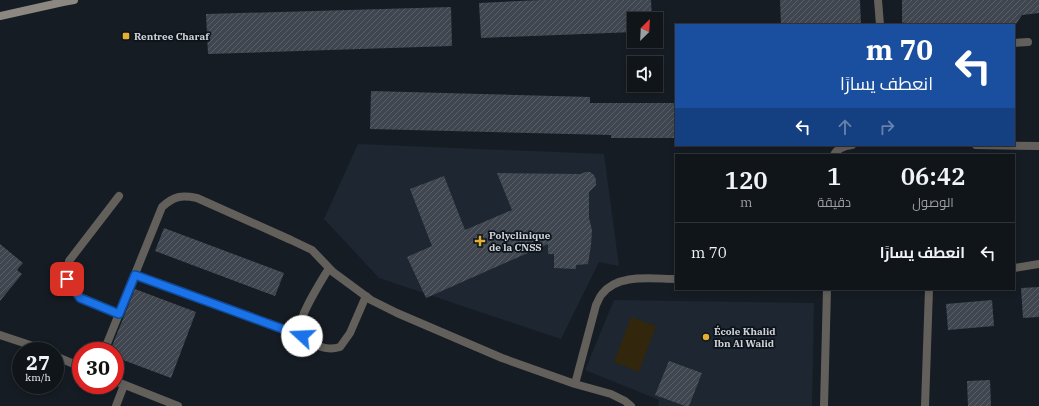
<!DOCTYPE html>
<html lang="ar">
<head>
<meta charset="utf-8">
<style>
	:root { --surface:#10151a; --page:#1e2227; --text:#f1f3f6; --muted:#9c9fa2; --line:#303439 }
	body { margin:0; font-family:"IBM Plex Serif",Cairo,serif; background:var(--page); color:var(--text); direction:rtl; height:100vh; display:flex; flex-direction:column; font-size:15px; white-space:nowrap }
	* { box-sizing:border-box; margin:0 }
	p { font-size:13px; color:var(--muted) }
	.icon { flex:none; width:22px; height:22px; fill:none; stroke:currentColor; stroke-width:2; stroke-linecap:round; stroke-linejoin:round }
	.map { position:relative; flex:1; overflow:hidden; direction:ltr }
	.sheet { position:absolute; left:675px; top:154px; width:340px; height:136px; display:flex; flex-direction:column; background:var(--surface); border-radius:0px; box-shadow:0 2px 6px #0003,0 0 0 1px var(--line); direction:rtl }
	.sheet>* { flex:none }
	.guide { position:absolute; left:675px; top:24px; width:340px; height:122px; border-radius:0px; box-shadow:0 2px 6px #0003,0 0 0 1px var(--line); direction:rtl; background:#1a4fa0; color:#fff; overflow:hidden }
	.needle { width:26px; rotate:24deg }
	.fabs { position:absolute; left:627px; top:12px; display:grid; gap:8px }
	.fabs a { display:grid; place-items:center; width:36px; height:36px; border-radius:0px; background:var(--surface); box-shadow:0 2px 6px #0003,0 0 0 1px var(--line); font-size:20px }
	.speed { position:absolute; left:12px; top:342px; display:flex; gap:8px; font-size:20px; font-weight:700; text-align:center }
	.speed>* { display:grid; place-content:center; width:52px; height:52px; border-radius:50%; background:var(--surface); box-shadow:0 2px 6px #0003,0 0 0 1px var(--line); line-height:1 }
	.speed small { font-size:10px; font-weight:400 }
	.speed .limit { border:6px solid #d22; background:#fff; color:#111 }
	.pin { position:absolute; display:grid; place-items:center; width:34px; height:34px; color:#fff; margin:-17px; border-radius:8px; box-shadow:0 2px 6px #0006 }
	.me { position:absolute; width:44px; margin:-22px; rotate:290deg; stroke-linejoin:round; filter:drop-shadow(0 0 3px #0008) }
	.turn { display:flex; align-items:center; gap:14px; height:84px; padding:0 16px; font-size:18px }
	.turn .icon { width:52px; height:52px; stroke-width:2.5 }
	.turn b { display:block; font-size:28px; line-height:34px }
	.lanes { display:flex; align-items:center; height:38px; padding:0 16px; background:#0003; justify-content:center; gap:20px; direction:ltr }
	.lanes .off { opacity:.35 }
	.eta { display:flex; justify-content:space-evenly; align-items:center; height:68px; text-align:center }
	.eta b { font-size:24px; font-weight:600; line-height:28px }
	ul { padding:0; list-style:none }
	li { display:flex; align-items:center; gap:12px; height:60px; padding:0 16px; border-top:1px solid var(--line) }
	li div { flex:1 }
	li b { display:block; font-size:15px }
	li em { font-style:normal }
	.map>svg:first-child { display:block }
	.built { fill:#1d2631 }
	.park { fill:#32260d }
	.building { fill:url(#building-hatch) }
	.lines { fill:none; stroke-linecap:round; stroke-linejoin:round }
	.service { stroke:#63605c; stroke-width:8 }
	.minor { stroke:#63605c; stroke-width:8 }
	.secondary { stroke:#8c8881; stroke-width:8 }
	.route-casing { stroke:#114b97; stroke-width:10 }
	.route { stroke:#1a73e8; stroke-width:7 }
	.poi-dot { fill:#e4ae35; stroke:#0d131a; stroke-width:1.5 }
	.labels { text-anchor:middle; stroke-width:3.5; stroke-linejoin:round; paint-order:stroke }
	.poi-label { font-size:10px; font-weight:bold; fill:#d0d4d9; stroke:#0d131a; text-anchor:start }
</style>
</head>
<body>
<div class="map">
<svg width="1039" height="406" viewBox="0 0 1039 406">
	<defs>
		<pattern id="building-hatch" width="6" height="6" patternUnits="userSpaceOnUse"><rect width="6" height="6" fill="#40464f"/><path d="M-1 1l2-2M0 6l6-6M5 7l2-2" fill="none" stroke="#5b6068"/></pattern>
	</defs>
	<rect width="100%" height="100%" fill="#161c23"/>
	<path class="built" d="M 358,144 L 604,154 L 619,266 L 599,262 L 561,339 L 379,278 L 324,219 Z
		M 614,300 L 814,303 L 812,406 L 658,406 L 659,400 L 585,370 Z"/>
	<path class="park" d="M 631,317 L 656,326 L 639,372 L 614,362 Z"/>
	<path class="building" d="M 541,0 L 651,0 L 652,19 L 634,19 L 634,32 L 481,38 L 479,3 Z
		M 780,0 L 860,0 L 861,25 L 781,25 Z
		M 902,0 L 1039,0 L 1039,13 L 1022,15 L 1016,24 L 984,25 L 907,25 L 902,22 Z
		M 451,7 L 452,46 L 208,54 L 206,14 Z
		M 371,91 L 590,97 L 590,103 L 676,103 L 676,138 L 611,138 L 611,135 L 370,129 Z
		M 585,172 L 590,172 L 594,175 L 596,180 L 596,185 L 589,192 L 589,218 L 592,230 L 591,245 L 588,264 L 576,265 L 576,269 L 554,268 L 554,254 L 548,254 L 548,244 L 426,298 L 407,257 L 432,246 L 410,189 L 444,176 L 465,230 L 512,210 L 497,173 L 581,174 Z
		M 164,228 L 284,273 L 275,296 L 155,251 Z
		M 0,244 L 23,263 L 17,270 L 22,274 L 0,301 Z
		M 1039,287 L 1039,317 L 1023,318 L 1021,288 Z
		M 135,289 L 196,312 L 171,378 L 115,357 L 115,351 L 110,351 Z
		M 992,300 L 994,326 L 948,330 L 946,304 Z
		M 669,361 L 702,373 L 689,406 L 685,406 L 655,395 Z
		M 990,380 L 991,406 L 968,406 L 967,381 Z"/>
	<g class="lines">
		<path class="service" d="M 878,0 L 880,25
			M 1014,43 L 1028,42
			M 119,196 L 69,261 L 67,279 L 80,297 L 119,314"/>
		<path class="minor" d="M 976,145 L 1039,146
			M 834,155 C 837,148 844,146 852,145
			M 329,268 C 322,280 298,317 300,329 C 301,336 307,341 313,344 C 323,348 330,350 340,347 L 350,333 L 366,296
			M 1014,268 L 1039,264
			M 135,275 L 301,335
			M 0,335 L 33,346 L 44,351
			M 104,351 L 162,207 C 174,196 181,195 197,198 L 291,240 L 312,250 L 333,272 L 371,300 L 397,313 L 502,358 L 575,384 L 611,394 L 625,401 L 631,406
			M 55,356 L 81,367
			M 115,381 L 178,406
			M 575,384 L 596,305 C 598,302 599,297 602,294 C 618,273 652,279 676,279
			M 116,406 L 124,385
			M 824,406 L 827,289
			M 925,406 L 929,289"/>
		<path class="secondary" d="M 0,16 L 63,2 L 74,0"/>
	</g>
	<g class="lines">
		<g class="route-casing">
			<path id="route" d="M 67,279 L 80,298 L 119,314 L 135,275 L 302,336"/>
		</g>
		<use href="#route" class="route"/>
	</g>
	<g class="poi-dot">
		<rect x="122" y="32" width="8" height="8" rx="2"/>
		<path d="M478 235h4v4h4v4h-4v4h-4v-4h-4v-4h4z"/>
		<circle cx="706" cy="337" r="4"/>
	</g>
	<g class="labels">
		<g class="poi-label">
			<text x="134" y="40">Rentree Charaf</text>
			<text x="489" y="239">Polyclinique<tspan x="489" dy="12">de la CNSS</tspan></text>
			<text x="714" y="335">École Khalid<tspan x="714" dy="12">Ibn Al Walid</tspan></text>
		</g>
	</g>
</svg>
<div class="fabs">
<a><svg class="needle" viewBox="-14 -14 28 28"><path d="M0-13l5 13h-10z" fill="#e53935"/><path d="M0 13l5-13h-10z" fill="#9c9fa2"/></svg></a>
<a><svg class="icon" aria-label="sound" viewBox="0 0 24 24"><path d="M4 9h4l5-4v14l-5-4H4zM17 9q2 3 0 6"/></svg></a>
</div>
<div class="speed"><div>27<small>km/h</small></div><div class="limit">30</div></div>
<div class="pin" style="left:67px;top:279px;background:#d93025"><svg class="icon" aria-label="arrive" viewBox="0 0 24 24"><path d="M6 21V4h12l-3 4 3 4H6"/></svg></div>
<svg class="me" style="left:302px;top:336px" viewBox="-20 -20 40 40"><circle r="19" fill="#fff"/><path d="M0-13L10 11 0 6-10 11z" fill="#1a73e8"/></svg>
<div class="guide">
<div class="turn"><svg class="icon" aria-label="left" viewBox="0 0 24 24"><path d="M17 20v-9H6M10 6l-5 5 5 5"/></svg><div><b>70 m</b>انعطف يسارًا</div></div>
<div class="lanes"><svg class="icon" aria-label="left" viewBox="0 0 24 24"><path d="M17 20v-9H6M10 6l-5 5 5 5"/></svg><svg class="icon off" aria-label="ahead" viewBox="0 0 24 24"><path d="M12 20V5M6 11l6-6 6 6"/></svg><svg class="icon off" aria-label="right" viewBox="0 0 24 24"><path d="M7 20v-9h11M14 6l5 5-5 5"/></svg></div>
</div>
<section class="sheet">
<div class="eta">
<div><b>06:42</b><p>الوصول</p></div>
<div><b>1</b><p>دقيقة</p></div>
<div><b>120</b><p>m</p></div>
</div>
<ul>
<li><svg class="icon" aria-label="left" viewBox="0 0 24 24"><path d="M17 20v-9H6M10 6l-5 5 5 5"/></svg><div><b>انعطف يسارًا</b></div><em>70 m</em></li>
</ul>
</section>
</div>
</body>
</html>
